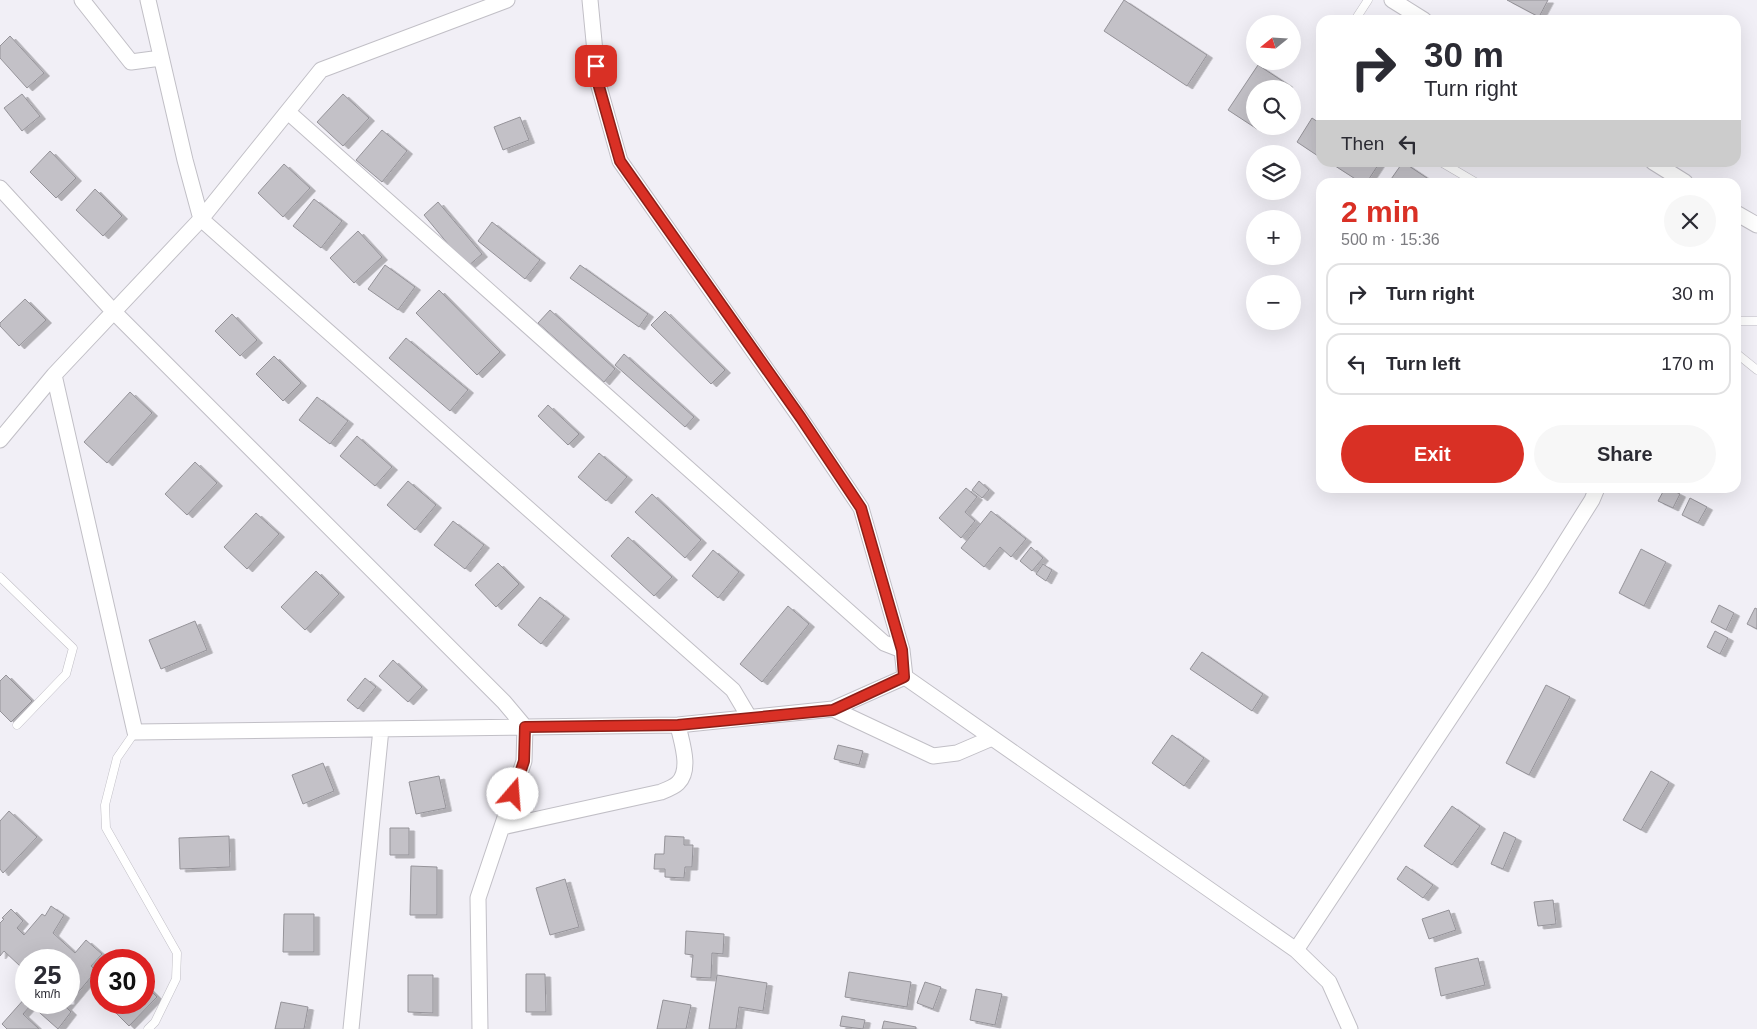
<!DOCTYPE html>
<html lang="en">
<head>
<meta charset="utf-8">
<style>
	:root { --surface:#fff; --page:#f7f7f7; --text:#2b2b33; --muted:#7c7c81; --line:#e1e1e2; --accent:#d93025 }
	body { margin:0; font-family:Helvetica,sans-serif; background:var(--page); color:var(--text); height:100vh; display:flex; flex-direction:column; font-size:19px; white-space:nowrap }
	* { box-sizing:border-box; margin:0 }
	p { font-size:16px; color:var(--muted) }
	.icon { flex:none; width:28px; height:28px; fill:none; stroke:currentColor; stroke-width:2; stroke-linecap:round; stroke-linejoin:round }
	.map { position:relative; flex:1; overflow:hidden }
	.drawer { position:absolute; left:1316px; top:178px; width:425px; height:315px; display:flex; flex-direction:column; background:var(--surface); border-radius:15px; box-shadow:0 5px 20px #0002 }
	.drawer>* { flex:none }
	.hud { position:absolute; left:1316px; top:15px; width:425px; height:152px; border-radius:15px; box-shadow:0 5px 20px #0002; background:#fff; color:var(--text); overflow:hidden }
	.needle { width:32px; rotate:252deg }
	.controls { position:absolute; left:1246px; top:15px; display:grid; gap:10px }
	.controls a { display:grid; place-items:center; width:55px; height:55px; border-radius:50%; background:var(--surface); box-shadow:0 5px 20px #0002; font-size:25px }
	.speed { position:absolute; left:15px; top:949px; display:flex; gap:10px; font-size:25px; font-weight:700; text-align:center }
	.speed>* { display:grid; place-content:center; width:65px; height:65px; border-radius:50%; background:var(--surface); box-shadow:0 5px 20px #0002; line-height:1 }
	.speed small { font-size:12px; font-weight:400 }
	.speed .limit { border:8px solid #d22; background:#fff; color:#111 }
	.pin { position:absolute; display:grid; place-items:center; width:42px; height:42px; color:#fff; margin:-21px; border-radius:10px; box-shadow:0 2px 8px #0006 }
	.me { position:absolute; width:55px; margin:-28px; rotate:18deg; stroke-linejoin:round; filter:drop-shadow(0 0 4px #0008) }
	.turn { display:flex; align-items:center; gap:18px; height:105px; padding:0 25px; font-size:22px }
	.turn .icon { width:65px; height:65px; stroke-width:2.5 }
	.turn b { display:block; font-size:35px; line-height:42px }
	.then { display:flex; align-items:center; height:48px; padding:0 25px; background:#0003; gap:10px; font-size:19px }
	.round { display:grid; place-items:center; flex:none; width:52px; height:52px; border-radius:26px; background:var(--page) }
	.head { display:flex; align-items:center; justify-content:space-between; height:85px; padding:0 25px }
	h1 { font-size:30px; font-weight:800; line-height:38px; color:var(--accent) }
	.primary-button { display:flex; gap:10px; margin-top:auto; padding:10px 25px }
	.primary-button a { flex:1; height:58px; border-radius:30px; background:var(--accent); color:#fff; font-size:20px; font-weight:800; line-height:58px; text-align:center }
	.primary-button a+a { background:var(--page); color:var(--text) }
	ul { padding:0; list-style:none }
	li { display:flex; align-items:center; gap:15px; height:62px; margin:0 10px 8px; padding:0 15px; border:2px solid var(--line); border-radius:15px }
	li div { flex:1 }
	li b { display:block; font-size:19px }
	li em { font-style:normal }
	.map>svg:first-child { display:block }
	.building { fill:#c3c1c7; stroke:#959399; filter:url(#shadow) }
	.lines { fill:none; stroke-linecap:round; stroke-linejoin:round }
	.service-casing { stroke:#c1bfc6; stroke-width:9 }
	.minor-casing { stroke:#c1bfc6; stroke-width:17 }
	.service { stroke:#fff; stroke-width:8 }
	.minor { stroke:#fff; stroke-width:15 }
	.route-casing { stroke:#8d1f18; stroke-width:12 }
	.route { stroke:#d93025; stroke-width:9 }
</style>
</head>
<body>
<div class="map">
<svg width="1757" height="1029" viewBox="0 0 1757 1029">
	<defs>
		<filter id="shadow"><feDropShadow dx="5.5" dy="3" stdDeviation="0" flood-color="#0004"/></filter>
	</defs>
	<rect width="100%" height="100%" fill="#f1eff6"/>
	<path class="building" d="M 1124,0 L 1207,55 L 1187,86 L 1104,31 Z
		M 1507,0 L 1548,0 L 1539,17 Z
		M 10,36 L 44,73 L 27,88 L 0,58 L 0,46 Z
		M 1258,65 L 1287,84 L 1284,89 L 1255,89 L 1255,126 L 1259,126 L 1257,129 L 1228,110 Z
		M 22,94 L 40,116 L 22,131 L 4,108 Z
		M 343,94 L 369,118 L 343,146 L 317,122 Z
		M 520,117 L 529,140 L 503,150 L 494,127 Z
		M 1312,118 L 1321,124 L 1321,158 L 1297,142 Z
		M 382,130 L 407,151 L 382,182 L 356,160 Z
		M 50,151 L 76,178 L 56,198 L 30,172 Z
		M 1329,162 L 1380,162 L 1367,182 L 1360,182 Z
		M 1403,162 L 1433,182 L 1389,182 Z
		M 284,164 L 310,188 L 283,217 L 258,193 Z
		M 95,189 L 122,216 L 103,236 L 76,210 Z
		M 314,199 L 342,221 L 321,248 L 293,226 Z
		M 438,202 L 482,254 L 467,267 L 424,215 Z
		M 492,222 L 540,260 L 525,279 L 478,241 Z
		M 358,231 L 382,257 L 354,283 L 330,258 Z
		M 385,265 L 415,287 L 398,310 L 368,289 Z
		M 580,265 L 648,314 L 639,327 L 570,278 Z
		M 439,290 L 500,352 L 477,375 L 416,313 Z
		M 25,299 L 46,320 L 19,346 L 0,326 L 0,323 Z
		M 550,310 L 615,369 L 604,382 L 538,323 Z
		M 665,311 L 725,370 L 711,384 L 651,325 Z
		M 232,314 L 257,340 L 240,356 L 215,331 Z
		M 406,338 L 468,390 L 450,411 L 389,358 Z
		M 624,354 L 694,417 L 685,427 L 615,365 Z
		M 274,356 L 301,383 L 283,401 L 256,374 Z
		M 130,392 L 152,413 L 107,463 L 84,442 Z
		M 317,397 L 348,421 L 330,444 L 299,420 Z
		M 548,405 L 579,434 L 568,445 L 538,416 Z
		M 357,436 L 392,467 L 375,486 L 340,456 Z
		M 599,453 L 627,477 L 606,501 L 578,477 Z
		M 195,462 L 217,483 L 187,515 L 165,494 Z
		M 408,481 L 436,505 L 415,530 L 387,505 Z
		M 979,481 L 989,490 L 982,498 L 972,490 Z
		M 966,488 L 977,497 L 965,512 L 975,521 L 961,538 L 939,518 Z
		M 1665,488 L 1668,488 L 1680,494 L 1673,508 L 1658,501 Z
		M 652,494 L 701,540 L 685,558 L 635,512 Z
		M 1690,498 L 1707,507 L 1698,523 L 1682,515 Z
		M 991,511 L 1026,539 L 1011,557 L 1000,547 L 984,567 L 961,548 Z
		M 256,513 L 279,534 L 247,569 L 224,547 Z
		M 453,521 L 484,545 L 465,569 L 434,545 Z
		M 628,537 L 672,577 L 654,596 L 611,556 Z
		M 1031,547 L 1043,558 L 1032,571 L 1020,561 Z
		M 1641,549 L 1666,562 L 1644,606 L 1619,593 Z
		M 713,550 L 739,572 L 718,598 L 692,576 Z
		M 498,563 L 519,584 L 496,607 L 475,585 Z
		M 1043,564 L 1052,570 L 1046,581 L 1036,574 Z
		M 316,571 L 339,594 L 305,630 L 281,607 Z
		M 540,597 L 564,616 L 541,644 L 518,625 Z
		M 1719,605 L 1734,613 L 1726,630 L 1711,622 Z
		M 788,606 L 809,624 L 762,682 L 740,664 Z
		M 1755,608 L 1757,609 L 1757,629 L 1747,624 Z
		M 195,621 L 207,650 L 161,669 L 149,640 Z
		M 1715,631 L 1728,638 L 1720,654 L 1707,647 Z
		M 1202,652 L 1263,694 L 1252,711 L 1190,669 Z
		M 393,660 L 422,687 L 408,702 L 379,676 Z
		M 6,675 L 32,701 L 11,722 L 0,711 L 0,681 Z
		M 365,678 L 376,687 L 358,709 L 347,700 Z
		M 1546,685 L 1570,697 L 1529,775 L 1506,763 Z
		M 1172,735 L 1204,758 L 1184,786 L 1152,763 Z
		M 838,745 L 863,751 L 859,765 L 834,759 Z
		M 323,763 L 334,791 L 303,804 L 292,775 Z
		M 1651,771 L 1669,782 L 1641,830 L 1623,820 Z
		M 439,776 L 446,808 L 416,814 L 409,782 Z
		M 1452,806 L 1480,826 L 1452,865 L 1424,846 Z
		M 9,811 L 37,837 L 3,873 L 0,869 L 0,821 Z
		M 390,828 L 409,828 L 409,855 L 390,855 Z
		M 1504,832 L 1516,838 L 1503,869 L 1491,864 Z
		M 229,836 L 230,867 L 180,869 L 179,838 Z
		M 665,836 L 684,837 L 684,845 L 693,845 L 692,867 L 685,867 L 684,878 L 665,877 L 665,869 L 654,869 L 655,854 L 664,854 Z
		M 411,866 L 437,867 L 437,915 L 410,915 Z
		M 1406,866 L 1433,885 L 1423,898 L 1397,879 Z
		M 565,879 L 579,927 L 550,935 L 536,888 Z
		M 1553,900 L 1556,924 L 1538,926 L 1534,902 Z
		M 51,906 L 64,915 L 53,933 L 75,953 L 86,940 L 102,954 L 91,966 L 96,971 L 66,1007 L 71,1012 L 58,1029 L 31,1005 L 23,1014 L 39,1029 L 7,1029 L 2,1024 L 26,997 L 26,1002 L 41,1002 L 49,1010 L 56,1002 L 69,1002 L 69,960 L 30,960 L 28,958 L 20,966 L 4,951 L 0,956 L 0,923 L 4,919 L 2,918 L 11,909 L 23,921 L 17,928 L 24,935 L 42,914 L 45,916 Z
		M 1449,910 L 1456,930 L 1429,939 L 1422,919 Z
		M 284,914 L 314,914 L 314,952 L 283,952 Z
		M 686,931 L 724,934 L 723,954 L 712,953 L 711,978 L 691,977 L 693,955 L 685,954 Z
		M 1478,958 L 1485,985 L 1441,996 L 1435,968 Z
		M 849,972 L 911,982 L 907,1007 L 845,997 Z
		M 526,974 L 545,974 L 546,1012 L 526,1012 Z
		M 408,975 L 433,975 L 433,1013 L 408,1012 Z
		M 717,975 L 767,983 L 763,1011 L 739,1007 L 736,1029 L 709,1029 Z
		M 925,982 L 941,987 L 933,1009 L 917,1003 Z
		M 144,984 L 157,997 L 129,1026 L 109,1006 L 112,1002 L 144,1002 Z
		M 976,989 L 1002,994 L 995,1025 L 970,1020 Z
		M 663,1000 L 691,1005 L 686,1029 L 657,1029 Z
		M 281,1002 L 308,1007 L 304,1029 L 275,1029 Z
		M 842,1016 L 865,1020 L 863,1029 L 840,1026 Z
		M 884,1021 L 916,1027 L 916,1029 L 882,1029 Z"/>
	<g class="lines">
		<g class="service-casing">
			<path id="service" d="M 1355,20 L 1368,0
				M 1441,162 L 1475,182
				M 1736,321 L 1757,321
				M 1736,353 L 1757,370
				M 0,577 L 73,648 L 66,674 L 17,725
				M 135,732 L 117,758 L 105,805 L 106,828 L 177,953 L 176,979 L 155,1022 L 148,1029"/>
		</g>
		<g class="minor-casing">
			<path id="minor" d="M 82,0 L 131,62 L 161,58
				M 148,0 L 185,160 L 201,219 L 733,690 L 749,717
				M 590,0 L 598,83 L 620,161 L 801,419 L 861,508 L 902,650 L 905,677 L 1296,950 L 1329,982 L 1350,1029
				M 1392,0 L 1424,20
				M 288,112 L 884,643 L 902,650
				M 1653,162 L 1685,182
				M 0,188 L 113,311 L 504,702 L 525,727 L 524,761 L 478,898 L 480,1029
				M 1736,213 L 1757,225
				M 54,375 L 135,732 L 678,725 L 833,709 L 905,677
				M 0,440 L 54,375 L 201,219 L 321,70 L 507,0
				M 833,709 L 933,756 L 957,753 L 992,738
				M 502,827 L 661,792 C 666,790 674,787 678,783 C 692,769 681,741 678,725
				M 1296,950 L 1541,581 L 1592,500 L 1597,488
				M 351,1029 L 381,729"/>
		</g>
		<use href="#service" class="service"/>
		<use href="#minor" class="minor"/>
	</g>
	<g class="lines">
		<g class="route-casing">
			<path id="route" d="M 513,794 L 524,761 L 525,727 L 678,725 L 833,710 L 904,677 L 902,650 L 861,508 L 801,418 L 620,161 L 598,83 L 596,66"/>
		</g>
		<use href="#route" class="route"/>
	</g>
</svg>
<div class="controls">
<a><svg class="needle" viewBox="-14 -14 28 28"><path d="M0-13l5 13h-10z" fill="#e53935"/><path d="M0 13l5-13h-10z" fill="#7c7c81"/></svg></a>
<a><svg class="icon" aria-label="search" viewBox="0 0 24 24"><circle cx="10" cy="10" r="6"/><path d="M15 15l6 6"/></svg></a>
<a><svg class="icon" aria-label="layers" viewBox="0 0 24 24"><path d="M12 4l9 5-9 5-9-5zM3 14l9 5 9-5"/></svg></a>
<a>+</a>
<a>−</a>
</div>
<div class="speed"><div>25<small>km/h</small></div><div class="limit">30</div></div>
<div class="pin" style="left:596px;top:66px;background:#d93025"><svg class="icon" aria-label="arrive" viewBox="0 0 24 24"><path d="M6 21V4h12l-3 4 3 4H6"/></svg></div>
<svg class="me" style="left:513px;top:794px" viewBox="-20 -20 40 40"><circle r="19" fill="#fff"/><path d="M0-13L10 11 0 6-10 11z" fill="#d93025"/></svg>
<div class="hud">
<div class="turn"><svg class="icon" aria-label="right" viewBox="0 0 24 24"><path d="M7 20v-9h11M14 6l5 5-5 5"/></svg><div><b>30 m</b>Turn right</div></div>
<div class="then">Then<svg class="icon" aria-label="left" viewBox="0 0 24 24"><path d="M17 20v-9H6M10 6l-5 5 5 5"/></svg></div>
</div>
<section class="drawer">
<div class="head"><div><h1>2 min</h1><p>500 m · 15:36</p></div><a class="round"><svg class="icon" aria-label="close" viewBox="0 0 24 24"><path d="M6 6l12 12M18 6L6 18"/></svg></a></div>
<ul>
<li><svg class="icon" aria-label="right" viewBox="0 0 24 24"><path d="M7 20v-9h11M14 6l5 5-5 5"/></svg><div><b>Turn right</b></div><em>30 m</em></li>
<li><svg class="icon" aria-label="left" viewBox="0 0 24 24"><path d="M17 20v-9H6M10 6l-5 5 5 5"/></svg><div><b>Turn left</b></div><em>170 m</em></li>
</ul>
<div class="primary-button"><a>Exit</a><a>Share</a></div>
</section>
</div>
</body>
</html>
